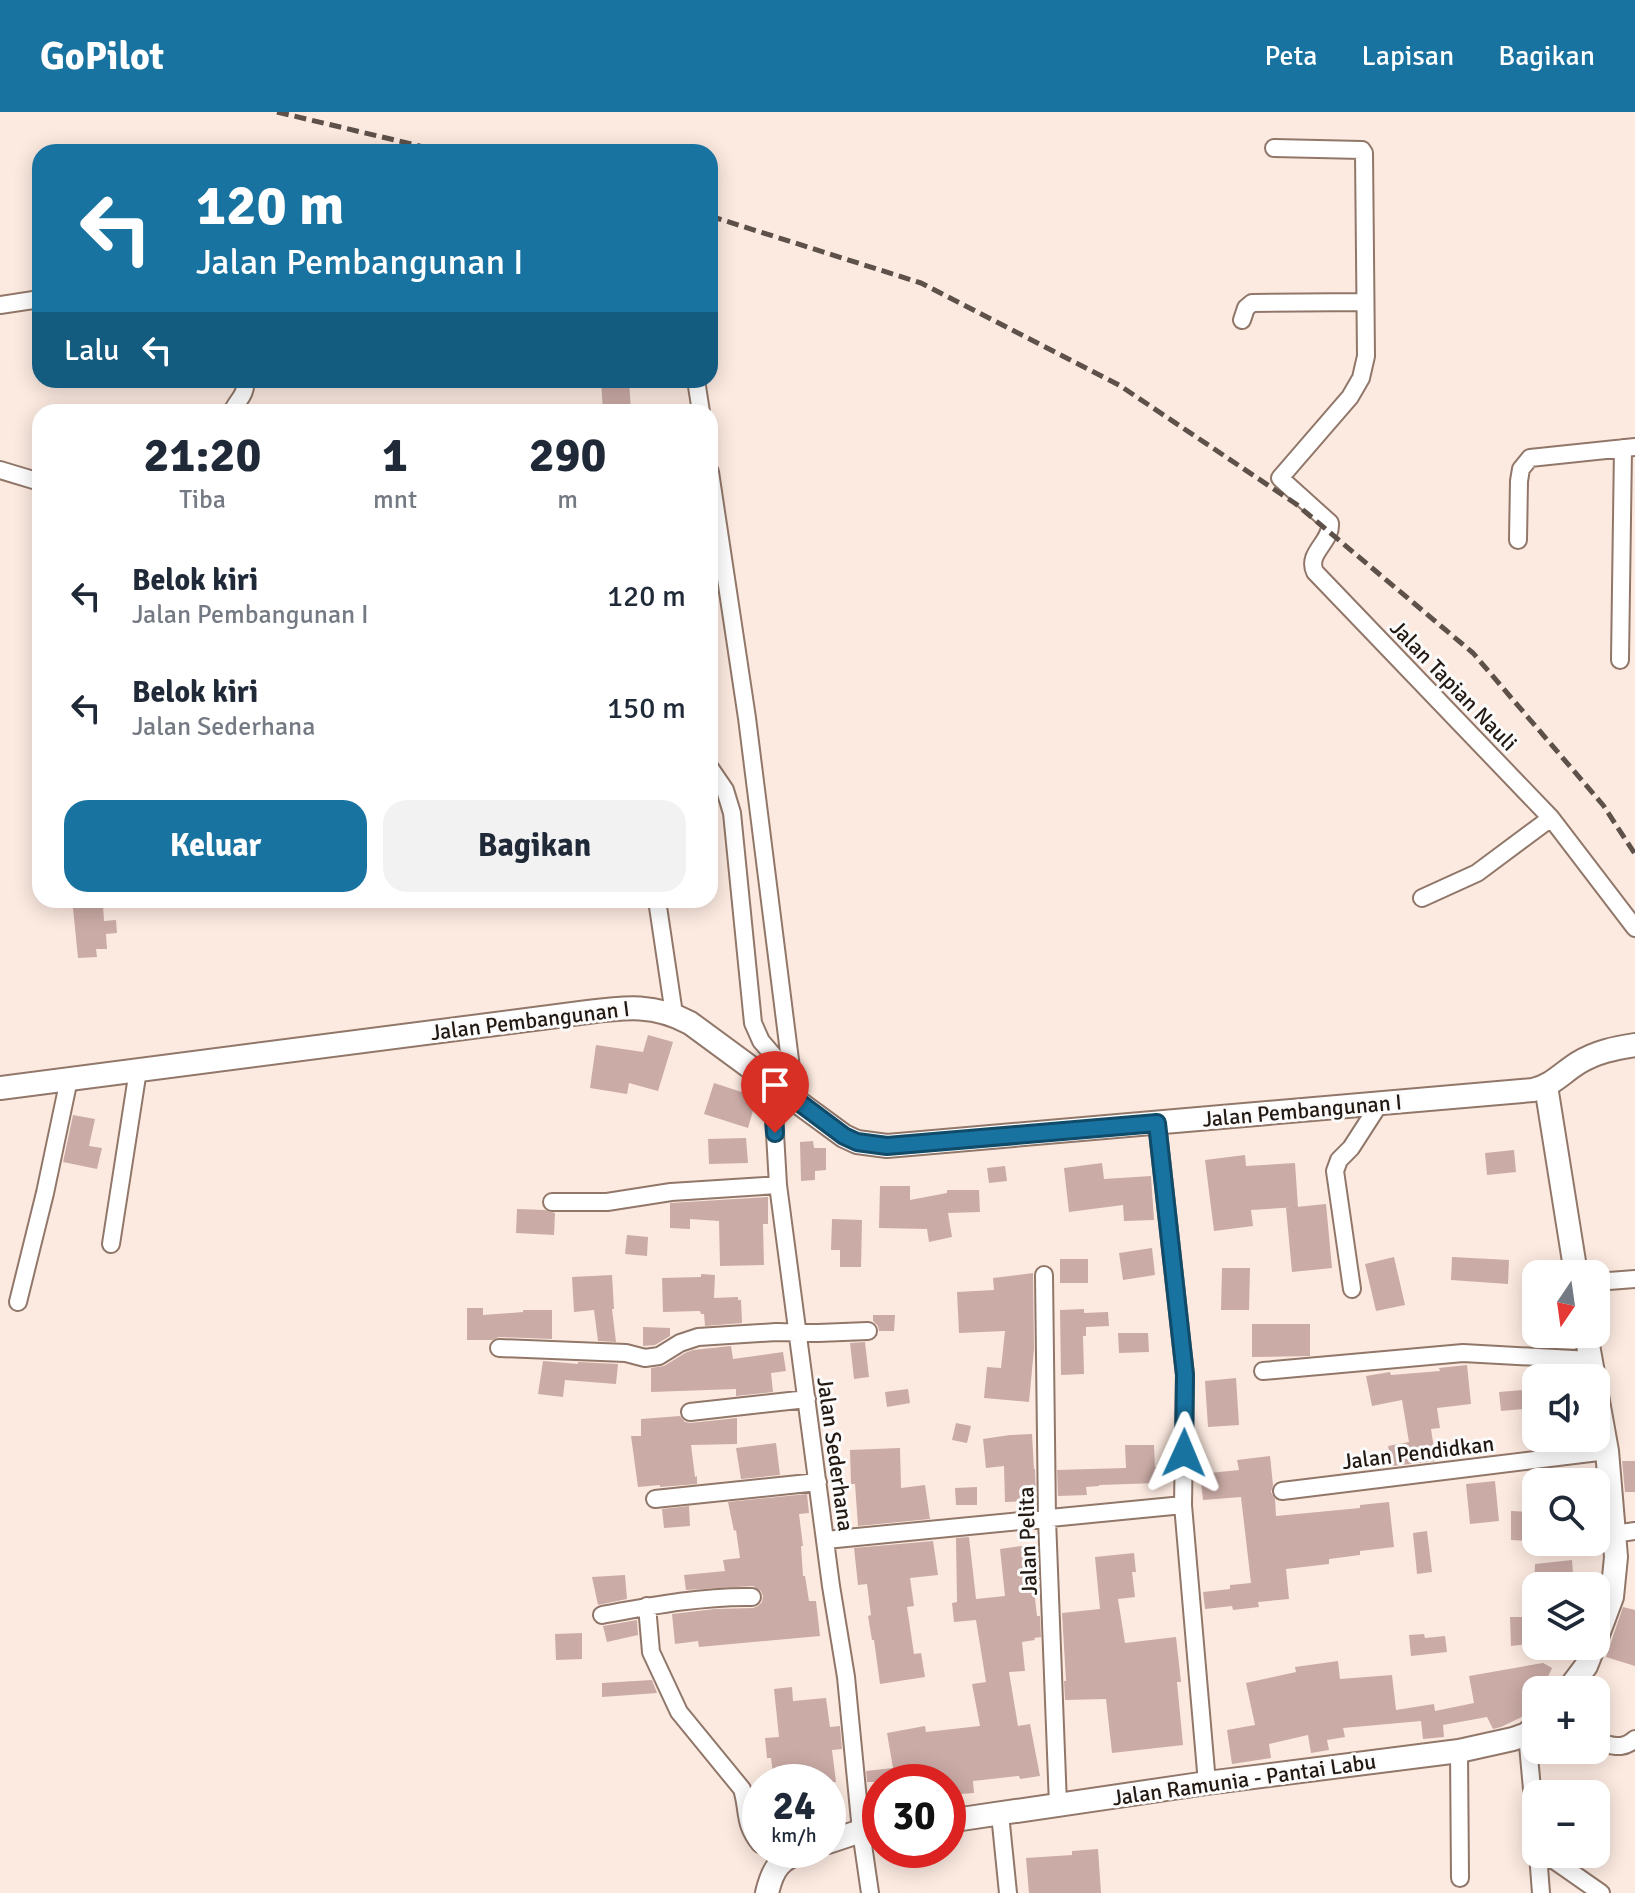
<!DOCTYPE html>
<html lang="id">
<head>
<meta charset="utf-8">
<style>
	:root { --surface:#fff; --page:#f2f2f3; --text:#1f2937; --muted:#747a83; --accent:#1873a1 }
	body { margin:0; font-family:Signika,sans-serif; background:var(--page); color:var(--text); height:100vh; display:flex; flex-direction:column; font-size:30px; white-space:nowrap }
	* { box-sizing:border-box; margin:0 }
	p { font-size:26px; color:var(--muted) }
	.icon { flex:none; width:44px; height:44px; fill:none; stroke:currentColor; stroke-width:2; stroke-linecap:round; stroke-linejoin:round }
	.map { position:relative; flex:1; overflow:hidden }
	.details { position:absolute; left:32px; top:292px; width:686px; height:504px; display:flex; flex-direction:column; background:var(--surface); border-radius:24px; box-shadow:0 4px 20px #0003 }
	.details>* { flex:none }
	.guide { position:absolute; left:32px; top:32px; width:686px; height:244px; border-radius:24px; box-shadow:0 4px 20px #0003; background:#1873a1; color:#fff; overflow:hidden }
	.needle { width:52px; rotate:193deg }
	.tools { position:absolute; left:1522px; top:1148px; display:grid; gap:16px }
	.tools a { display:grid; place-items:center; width:88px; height:88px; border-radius:16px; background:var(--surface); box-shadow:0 4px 20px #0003; font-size:40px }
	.speed { position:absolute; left:742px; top:1652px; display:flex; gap:16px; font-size:40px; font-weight:700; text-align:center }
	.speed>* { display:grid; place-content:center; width:104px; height:104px; border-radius:50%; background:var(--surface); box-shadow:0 4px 20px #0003; line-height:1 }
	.speed small { font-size:20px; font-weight:400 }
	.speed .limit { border:12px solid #d22; background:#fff; color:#111 }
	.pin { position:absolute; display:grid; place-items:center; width:68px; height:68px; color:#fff; margin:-82px -34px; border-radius:50% 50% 50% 0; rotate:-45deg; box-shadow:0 0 8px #0007 }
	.pin .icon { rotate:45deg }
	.me { position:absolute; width:88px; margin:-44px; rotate:1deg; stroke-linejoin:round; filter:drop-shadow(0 0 6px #0008) }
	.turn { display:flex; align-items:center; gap:28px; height:168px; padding:0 32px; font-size:36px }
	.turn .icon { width:104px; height:104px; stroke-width:2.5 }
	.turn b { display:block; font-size:56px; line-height:68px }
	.then { display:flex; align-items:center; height:76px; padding:0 32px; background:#0003; gap:16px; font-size:30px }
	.eta { display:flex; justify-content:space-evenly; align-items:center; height:136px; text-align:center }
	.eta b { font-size:48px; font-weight:700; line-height:56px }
	.button { display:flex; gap:16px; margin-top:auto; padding:16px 32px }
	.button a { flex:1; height:92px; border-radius:24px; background:var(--accent); color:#fff; font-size:32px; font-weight:700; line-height:92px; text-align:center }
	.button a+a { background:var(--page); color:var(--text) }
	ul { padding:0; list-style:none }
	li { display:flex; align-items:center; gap:24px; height:112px; padding:0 32px }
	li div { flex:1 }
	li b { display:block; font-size:30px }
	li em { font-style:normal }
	header { display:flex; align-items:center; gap:48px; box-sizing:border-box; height:112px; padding:0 40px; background:var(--accent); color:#fff }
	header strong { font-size:38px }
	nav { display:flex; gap:44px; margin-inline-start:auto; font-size:28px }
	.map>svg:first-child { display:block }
	.building { fill:#cbaba6 }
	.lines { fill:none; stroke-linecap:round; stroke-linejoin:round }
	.minor-casing { stroke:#917769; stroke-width:20 }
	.secondary-casing { stroke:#917769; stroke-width:26 }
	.minor { stroke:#fff; stroke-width:16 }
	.secondary { stroke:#fff; stroke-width:22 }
	.rail { stroke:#5e514a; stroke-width:5; stroke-dasharray:12 6; stroke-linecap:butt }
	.route-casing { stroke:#104b69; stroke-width:20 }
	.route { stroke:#1873a1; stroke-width:14 }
	.labels { text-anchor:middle; stroke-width:6; stroke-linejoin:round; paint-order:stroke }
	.street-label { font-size:22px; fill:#231913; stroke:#fbfbfb }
</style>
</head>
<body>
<header>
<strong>GoPilot</strong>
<nav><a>Peta</a><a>Lapisan</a><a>Bagikan</a></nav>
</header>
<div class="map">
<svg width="1635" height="1781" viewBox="0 0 1635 1781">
	<rect width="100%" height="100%" fill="#fceae0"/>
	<path class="building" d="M 601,268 L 629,268 L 631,300 L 603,300 Z
		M 103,793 L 104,809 L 116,808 L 117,821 L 106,822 L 107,837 L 96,837 L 97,845 L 78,846 L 73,796 Z
		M 648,923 L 673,930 L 658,979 L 629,971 L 627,982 L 590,976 L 596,933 L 643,940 Z
		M 714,971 L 757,985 L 748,1016 L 704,1002 Z
		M 73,1003 L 95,1007 L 89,1034 L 102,1036 L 97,1057 L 63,1050 Z
		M 746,1026 L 748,1051 L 709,1052 L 708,1027 Z
		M 813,1029 L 814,1036 L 826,1036 L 826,1058 L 815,1059 L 815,1068 L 801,1069 L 800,1030 Z
		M 1514,1038 L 1516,1060 L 1487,1063 L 1485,1041 Z
		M 1245,1043 L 1246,1054 L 1295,1051 L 1298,1095 L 1251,1098 L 1253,1114 L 1214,1119 L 1205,1048 Z
		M 1102,1051 L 1104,1067 L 1151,1064 L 1154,1108 L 1124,1109 L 1123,1093 L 1069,1100 L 1064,1056 Z
		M 1005,1054 L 1007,1069 L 989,1071 L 987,1056 Z
		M 880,1074 L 910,1074 L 910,1088 L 947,1081 L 947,1078 L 979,1078 L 980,1100 L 948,1101 L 952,1125 L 929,1130 L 927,1117 L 879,1116 Z
		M 768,1085 L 768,1112 L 763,1112 L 764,1153 L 720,1154 L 719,1109 L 690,1107 L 690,1117 L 670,1116 L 670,1091 Z
		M 1326,1092 L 1332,1156 L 1292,1160 L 1286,1096 Z
		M 517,1097 L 545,1098 L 555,1101 L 554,1123 L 516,1121 Z
		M 832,1107 L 862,1108 L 861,1155 L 840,1155 L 840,1138 L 831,1138 Z
		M 627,1123 L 648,1125 L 647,1144 L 625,1142 Z
		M 1152,1136 L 1155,1163 L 1123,1168 L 1119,1141 Z
		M 1394,1145 L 1405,1193 L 1376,1199 L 1365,1152 Z
		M 1452,1145 L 1509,1148 L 1508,1172 L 1451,1168 Z
		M 1060,1147 L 1088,1147 L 1088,1171 L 1060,1171 Z
		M 1222,1156 L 1250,1156 L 1249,1198 L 1221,1198 Z
		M 1033,1161 L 1034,1237 L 1029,1290 L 984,1286 L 987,1255 L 1001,1256 L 1005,1219 L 959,1221 L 957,1180 L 994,1178 L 993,1166 Z
		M 701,1162 L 715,1163 L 714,1186 L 738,1185 L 738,1188 L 741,1188 L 742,1211 L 705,1214 L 704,1202 L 701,1202 L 700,1199 L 663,1200 L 662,1166 L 701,1165 Z
		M 612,1163 L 614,1197 L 612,1197 L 616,1230 L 598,1229 L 594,1198 L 574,1200 L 572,1165 Z
		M 467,1196 L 483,1196 L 483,1203 L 523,1200 L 523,1198 L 552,1198 L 552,1227 L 499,1225 L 492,1228 L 467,1228 Z
		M 1084,1197 L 1084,1201 L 1108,1200 L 1109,1214 L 1086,1215 L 1086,1224 L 1083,1224 L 1084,1262 L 1061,1263 L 1060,1198 Z
		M 873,1203 L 895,1203 L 894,1219 L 879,1219 L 878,1214 L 873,1209 Z
		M 1252,1212 L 1310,1212 L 1310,1244 L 1252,1245 Z
		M 643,1215 L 670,1216 L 670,1224 L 655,1233 L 643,1234 Z
		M 1118,1221 L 1148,1221 L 1149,1240 L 1119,1241 Z
		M 865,1230 L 869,1265 L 854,1267 L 850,1231 Z
		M 731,1234 L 733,1247 L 783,1240 L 786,1259 L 771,1261 L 773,1280 L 736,1284 L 736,1277 L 651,1280 L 651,1256 L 664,1254 L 685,1241 L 693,1238 Z
		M 543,1249 L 578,1252 L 578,1250 L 618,1252 L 616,1272 L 565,1268 L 563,1285 L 538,1282 Z
		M 1467,1253 L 1471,1292 L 1437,1296 L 1440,1316 L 1431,1317 L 1436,1349 L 1392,1354 L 1388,1334 L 1409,1330 L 1402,1288 L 1372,1294 L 1366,1264 L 1390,1260 L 1391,1263 L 1440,1259 L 1439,1256 Z
		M 1236,1266 L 1239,1313 L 1208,1315 L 1205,1269 Z
		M 908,1277 L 910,1291 L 887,1295 L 885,1280 Z
		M 1536,1277 L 1536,1296 L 1501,1299 L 1499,1280 Z
		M 680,1304 L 685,1310 L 690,1311 L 737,1306 L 737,1332 L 691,1333 L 695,1365 L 697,1364 L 697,1372 L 660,1375 L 660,1373 L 638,1375 L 631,1324 L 641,1324 L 641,1307 Z
		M 956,1311 L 971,1314 L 967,1331 L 952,1328 Z
		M 1032,1322 L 1034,1357 L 1035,1357 L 1036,1389 L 1005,1390 L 1004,1354 L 986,1356 L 983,1327 L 1010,1323 Z
		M 776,1331 L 780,1363 L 741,1367 L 736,1336 Z
		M 1125,1333 L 1154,1333 L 1155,1355 L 1158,1355 L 1158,1371 L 1099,1373 L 1099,1374 L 1086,1375 L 1087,1383 L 1058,1384 L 1057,1358 L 1126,1356 Z
		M 900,1336 L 901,1376 L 925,1373 L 930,1407 L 858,1414 L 855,1372 L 851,1372 L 850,1338 Z
		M 1270,1344 L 1273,1373 L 1271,1380 L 1275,1387 L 1276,1404 L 1360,1396 L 1360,1393 L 1389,1390 L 1394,1435 L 1360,1439 L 1360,1443 L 1329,1447 L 1329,1452 L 1286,1457 L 1289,1487 L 1258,1490 L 1259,1495 L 1233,1498 L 1232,1494 L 1205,1497 L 1203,1480 L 1230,1477 L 1230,1473 L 1251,1471 L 1241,1385 L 1203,1388 L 1200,1362 L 1239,1358 L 1237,1348 Z
		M 1622,1349 L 1635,1349 L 1635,1380 L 1625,1380 Z
		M 1495,1369 L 1499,1409 L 1470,1412 L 1466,1372 Z
		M 977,1375 L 977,1393 L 956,1393 L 955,1376 Z
		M 807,1382 L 809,1401 L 799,1402 L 803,1434 L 801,1434 L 803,1464 L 805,1464 L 809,1489 L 816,1489 L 820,1524 L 699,1535 L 698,1529 L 675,1532 L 672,1502 L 715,1497 L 753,1496 L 758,1494 L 762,1490 L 763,1484 L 761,1479 L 753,1474 L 686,1478 L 684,1463 L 725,1459 L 723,1448 L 740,1446 L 736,1418 L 734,1419 L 728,1390 Z
		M 689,1394 L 690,1414 L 664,1416 L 662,1397 Z
		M 1511,1399 L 1535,1400 L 1535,1429 L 1511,1428 Z
		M 1427,1419 L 1432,1460 L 1417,1462 L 1413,1421 Z
		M 969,1425 L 976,1487 L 1005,1484 L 1000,1437 L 1029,1433 L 1037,1504 L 1040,1504 L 1041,1525 L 1034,1526 L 1035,1528 L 1022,1530 L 1025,1559 L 1009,1560 L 1018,1614 L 1030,1612 L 1040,1664 L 1020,1667 L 1019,1664 L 973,1669 L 974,1681 L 948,1683 L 948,1670 L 867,1670 L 866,1659 L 893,1656 L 887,1621 L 925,1614 L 926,1620 L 980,1614 L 972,1572 L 986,1570 L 976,1508 L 954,1510 L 952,1491 L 957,1490 L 956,1426 Z
		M 933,1429 L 938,1463 L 910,1466 L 914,1494 L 907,1495 L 914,1542 L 921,1541 L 925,1565 L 880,1572 L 874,1528 L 872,1528 L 868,1504 L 871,1503 L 867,1472 L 858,1473 L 854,1436 Z
		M 1134,1441 L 1136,1460 L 1132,1460 L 1135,1485 L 1118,1487 L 1125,1531 L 1176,1525 L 1181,1570 L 1177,1570 L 1183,1633 L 1112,1641 L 1106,1587 L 1065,1588 L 1064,1569 L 1066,1569 L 1062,1501 L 1100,1497 L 1095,1445 Z
		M 1572,1448 L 1574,1474 L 1534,1474 L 1535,1452 Z
		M 625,1463 L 627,1487 L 598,1493 L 592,1465 Z
		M 1623,1495 L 1635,1498 L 1635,1554 L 1606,1545 Z
		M 1510,1505 L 1536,1505 L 1536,1531 L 1511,1534 Z
		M 637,1508 L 638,1523 L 607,1530 L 603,1514 Z
		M 582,1521 L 582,1547 L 556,1548 L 555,1522 Z
		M 1424,1522 L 1425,1526 L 1445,1524 L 1447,1540 L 1411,1544 L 1409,1523 Z
		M 1338,1549 L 1340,1567 L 1392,1563 L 1396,1598 L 1434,1592 L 1435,1599 L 1474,1591 L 1469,1564 L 1543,1551 L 1552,1556 L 1542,1578 L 1536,1578 L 1536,1587 L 1526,1603 L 1501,1615 L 1493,1617 L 1487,1605 L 1443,1613 L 1444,1625 L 1423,1627 L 1421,1609 L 1343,1616 L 1345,1625 L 1327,1628 L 1329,1638 L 1311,1641 L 1308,1623 L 1269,1632 L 1271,1646 L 1232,1652 L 1227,1618 L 1255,1613 L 1246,1571 L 1296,1560 L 1295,1555 Z
		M 652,1568 L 657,1581 L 602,1585 L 602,1571 Z
		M 792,1575 L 793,1589 L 826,1586 L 830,1615 L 840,1614 L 842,1637 L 832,1638 L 836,1670 L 774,1670 L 771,1646 L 767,1646 L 765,1626 L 779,1625 L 774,1577 Z
		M 1098,1737 L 1101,1781 L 1029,1781 L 1026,1746 L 1072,1743 L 1072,1739 Z"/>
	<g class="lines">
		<g class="minor-casing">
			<path id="minor" d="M 1274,36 L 1362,38 L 1364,41 L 1366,244 L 1361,266 L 1350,285 L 1280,366 L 1330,411 C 1332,430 1306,441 1315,460 L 1551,706 L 1635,816
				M 0,193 L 40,187
				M 1242,208 L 1246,196 L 1252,191 L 1364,190
				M 696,268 L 701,300
				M 232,300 C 237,288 247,283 245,268
				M 0,358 L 40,370
				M 710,360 L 747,606 L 795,988
				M 1518,428 L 1519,369 L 1521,357 L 1530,346 L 1635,335
				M 1620,548 L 1623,336
				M 710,656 L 725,678 L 732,701 L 753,911 L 761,929 L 791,964
				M 1422,786 L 1477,761 L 1551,706
				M 657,788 L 674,902
				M 772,970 L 778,1073 L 831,1474 L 846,1565 L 861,1719 L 870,1781
				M 1157,1011 L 1185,1263 L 1183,1393 L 1207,1671
				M 552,1090 L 607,1090 L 671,1080 L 778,1073
				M 111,1132 L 138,958
				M 1044,1163 L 1047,1407 L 1058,1693
				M 1596,1170 L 1635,1167
				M 1352,1177 L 1335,1059 L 1339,1048 L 1351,1036 L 1380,991
				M 18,1190 L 45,1081 L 69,967
				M 499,1236 L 626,1241 L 645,1246 L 659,1244 L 680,1231 L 698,1225 L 776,1220 L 818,1221 L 868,1219
				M 1263,1259 L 1463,1241 L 1591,1248
				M 690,1300 L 807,1287
				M 1282,1379 L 1607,1339
				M 655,1387 L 818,1370
				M 1614,1422 L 1635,1419
				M 826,1428 L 1183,1393
				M 647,1494 L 651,1540 L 679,1600 L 742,1677 C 749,1700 743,1711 760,1732
				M 602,1503 C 651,1494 702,1484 752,1485
				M 1527,1622 L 1536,1721
				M 1605,1632 C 1617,1635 1625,1636 1635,1627
				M 1459,1639 L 1460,1766
				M 1000,1702 L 1008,1781
				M 1538,1742 L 1541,1781
				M 1545,1742 L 1601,1781"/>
		</g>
		<g class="secondary-casing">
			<path id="secondary" d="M 1546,974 L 1576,1162
				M 0,976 L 588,900 C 626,895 655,892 690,911 L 844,1024 L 857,1030 L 887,1034 L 1533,978 C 1553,973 1562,961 1578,951 C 1596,940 1615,936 1635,933
				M 1586,1222 L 1594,1266
				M 1596,1278 L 1607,1339 L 1616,1445 L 1612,1485 L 1596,1528
				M 1568,1578 L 1586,1554 L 1594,1534
				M 948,1709 L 1207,1671 L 1459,1639 L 1513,1627 L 1527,1622 L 1536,1613
				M 828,1730 L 861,1719 L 880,1717
				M 767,1781 C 773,1755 780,1747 805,1738"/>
		</g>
		<use href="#minor" class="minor"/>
		<use href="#secondary" class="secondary"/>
		<path class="rail" d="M 277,0 L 445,40
			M 710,104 L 921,171 L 1119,273 L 1296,392 L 1473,541 L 1603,693 L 1635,742"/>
	</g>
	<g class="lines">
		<g class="route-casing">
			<path id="route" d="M 775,1021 L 772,970 L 844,1024 L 857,1030 L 887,1034 L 1157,1011 L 1185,1263 L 1184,1341"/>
		</g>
		<use href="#route" class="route"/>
	</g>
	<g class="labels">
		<g class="street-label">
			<text transform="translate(1454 573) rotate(46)" y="8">Jalan Tapian Nauli</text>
			<text transform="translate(530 908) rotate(-7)" y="8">Jalan Pembangunan I</text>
			<text transform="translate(1302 998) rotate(-5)" y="8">Jalan Pembangunan I</text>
			<text transform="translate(1418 1340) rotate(-7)" y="8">Jalan Pendidkan</text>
			<text transform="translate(836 1342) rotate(82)" y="8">Jalan Sederhana</text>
			<text transform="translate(1027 1429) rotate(-92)" y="8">Jalan Pelita</text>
			<text transform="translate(1244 1667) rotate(-8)" y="8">Jalan Ramunia - Pantai Labu</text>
		</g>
	</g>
</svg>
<div class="tools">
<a><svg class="needle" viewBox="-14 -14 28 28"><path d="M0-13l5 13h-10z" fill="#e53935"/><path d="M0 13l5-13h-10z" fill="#747a83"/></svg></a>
<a><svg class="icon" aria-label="sound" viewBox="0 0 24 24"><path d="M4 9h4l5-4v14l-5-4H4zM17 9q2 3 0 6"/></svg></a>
<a><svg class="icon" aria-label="search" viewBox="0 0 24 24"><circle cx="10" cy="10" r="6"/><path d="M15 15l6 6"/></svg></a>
<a><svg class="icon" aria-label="layers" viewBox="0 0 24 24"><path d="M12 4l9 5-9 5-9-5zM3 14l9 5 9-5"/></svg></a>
<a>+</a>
<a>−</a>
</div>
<div class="speed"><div>24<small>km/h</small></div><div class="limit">30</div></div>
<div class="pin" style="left:775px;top:1021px;background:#d93025"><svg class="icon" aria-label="arrive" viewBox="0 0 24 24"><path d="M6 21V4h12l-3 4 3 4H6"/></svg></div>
<svg class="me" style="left:1184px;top:1341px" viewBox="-20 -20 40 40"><path d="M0-17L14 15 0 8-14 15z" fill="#1873a1" stroke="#fff" stroke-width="4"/></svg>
<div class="guide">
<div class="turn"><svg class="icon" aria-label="left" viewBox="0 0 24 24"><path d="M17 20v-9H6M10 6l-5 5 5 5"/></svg><div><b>120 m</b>Jalan Pembangunan I</div></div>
<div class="then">Lalu<svg class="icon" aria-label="left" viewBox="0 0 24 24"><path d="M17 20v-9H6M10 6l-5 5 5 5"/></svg></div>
</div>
<section class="details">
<div class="eta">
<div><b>21:20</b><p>Tiba</p></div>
<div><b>1</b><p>mnt</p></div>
<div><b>290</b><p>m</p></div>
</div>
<ul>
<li><svg class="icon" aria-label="left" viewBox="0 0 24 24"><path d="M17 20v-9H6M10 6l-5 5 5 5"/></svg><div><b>Belok kiri</b><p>Jalan Pembangunan I</p></div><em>120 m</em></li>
<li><svg class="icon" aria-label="left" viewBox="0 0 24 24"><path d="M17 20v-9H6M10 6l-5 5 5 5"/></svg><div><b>Belok kiri</b><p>Jalan Sederhana</p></div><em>150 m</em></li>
</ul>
<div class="button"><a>Keluar</a><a>Bagikan</a></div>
</section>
</div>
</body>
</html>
